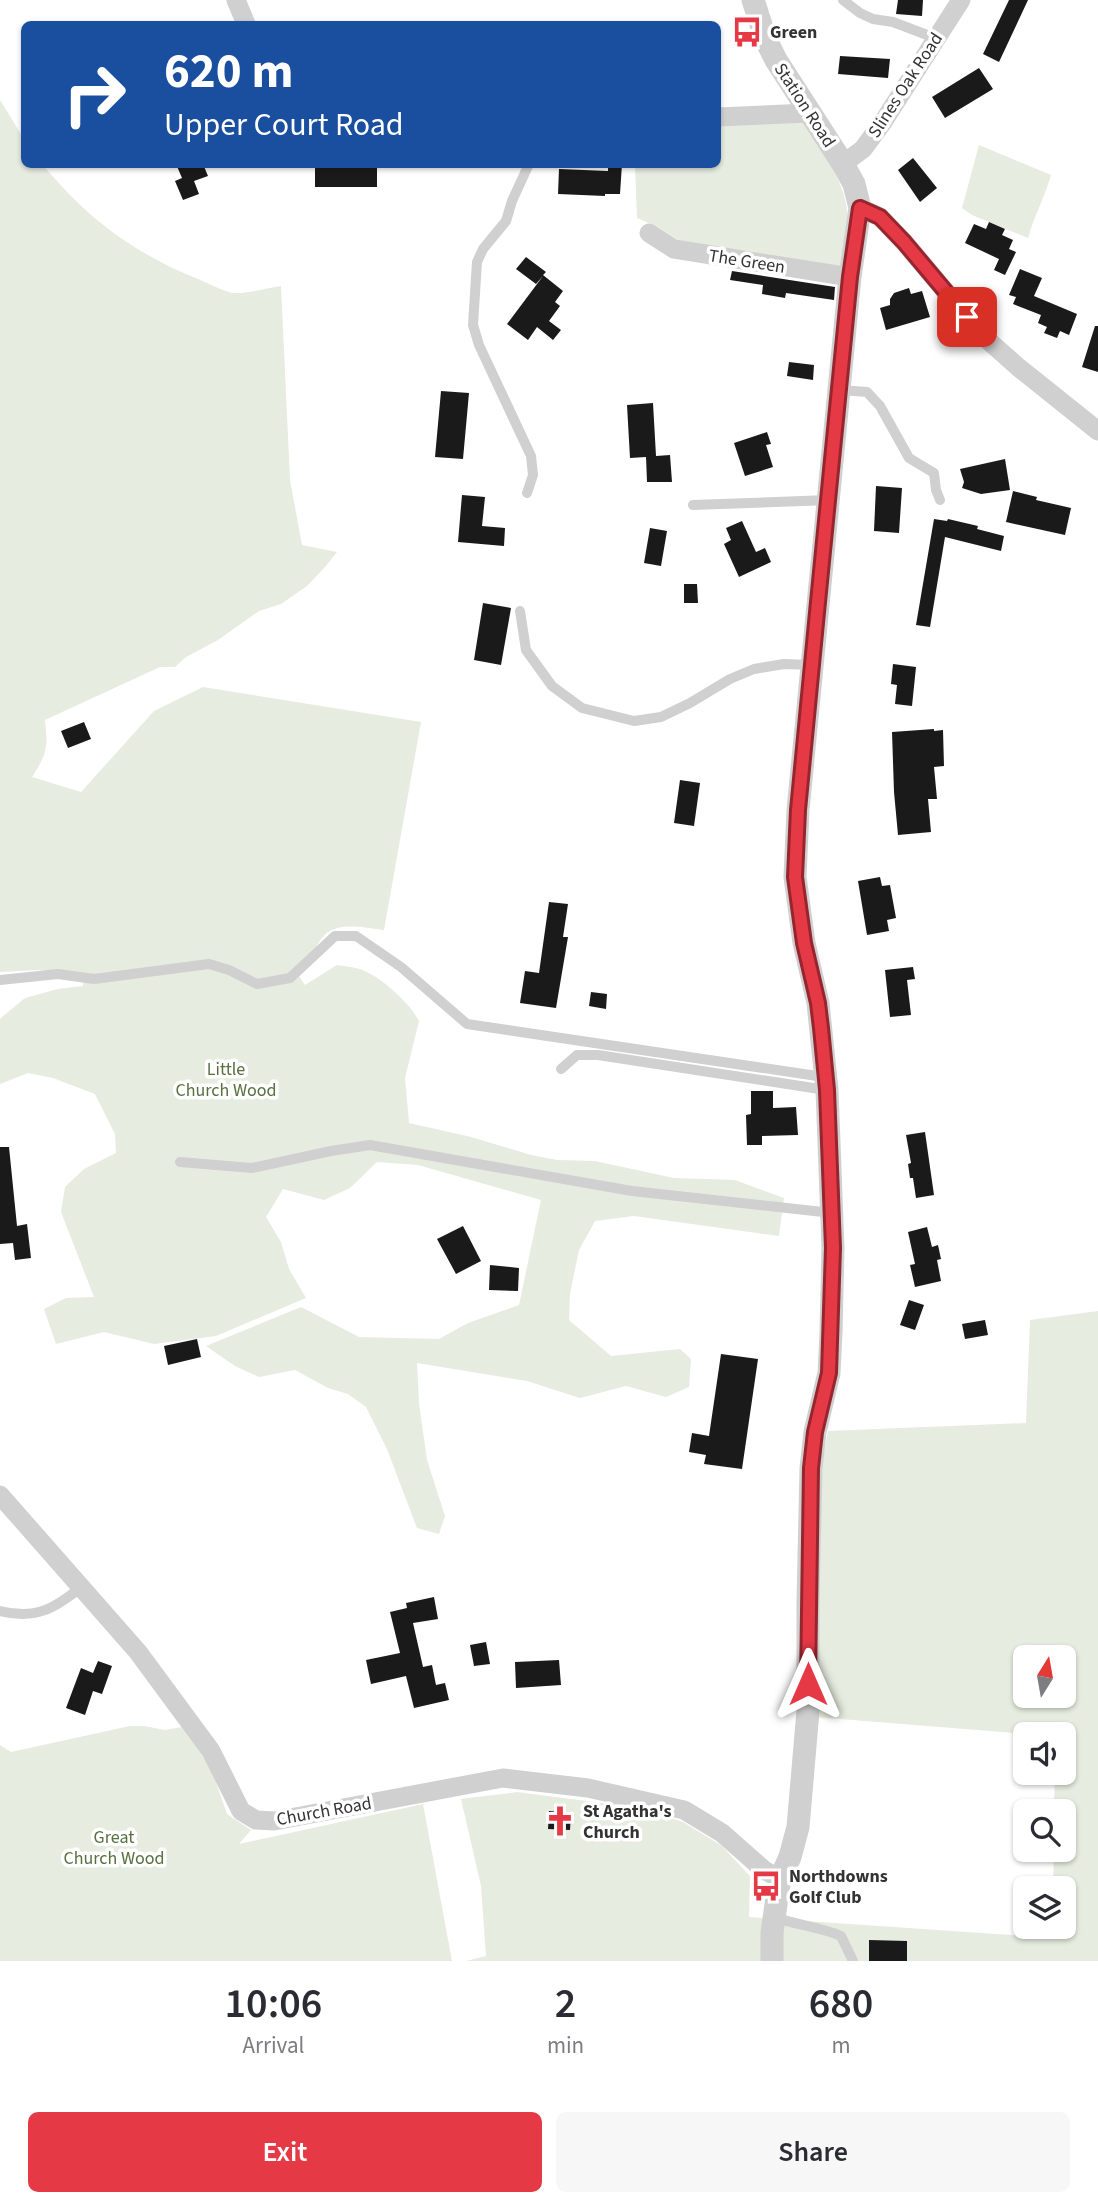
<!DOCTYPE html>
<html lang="en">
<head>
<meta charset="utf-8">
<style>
	:root { --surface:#fff; --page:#f7f7f7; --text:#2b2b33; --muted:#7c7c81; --accent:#e63946 }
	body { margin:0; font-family:"Source Sans 3",sans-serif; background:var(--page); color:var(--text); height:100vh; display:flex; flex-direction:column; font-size:26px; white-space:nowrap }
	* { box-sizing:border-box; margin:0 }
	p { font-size:23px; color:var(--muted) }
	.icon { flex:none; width:38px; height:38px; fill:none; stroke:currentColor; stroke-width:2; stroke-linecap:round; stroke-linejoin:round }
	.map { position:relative; height:1961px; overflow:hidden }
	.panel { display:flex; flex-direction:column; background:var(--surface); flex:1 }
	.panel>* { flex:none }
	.top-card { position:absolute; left:21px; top:21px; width:700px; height:147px; border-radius:10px; box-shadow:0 2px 5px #0004; background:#1a4fa0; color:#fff; overflow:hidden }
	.needle { width:46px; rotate:11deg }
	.controls { position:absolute; left:1013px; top:1645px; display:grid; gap:14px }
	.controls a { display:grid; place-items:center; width:63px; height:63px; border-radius:10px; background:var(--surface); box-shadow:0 2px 5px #0004; font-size:35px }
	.pin { position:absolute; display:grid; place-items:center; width:60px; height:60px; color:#fff; margin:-30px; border-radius:14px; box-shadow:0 4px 10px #0006 }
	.me { position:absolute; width:77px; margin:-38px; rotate:0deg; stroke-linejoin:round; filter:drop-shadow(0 0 5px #0008) }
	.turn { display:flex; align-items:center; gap:24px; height:147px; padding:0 28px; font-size:32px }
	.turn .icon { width:91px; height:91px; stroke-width:2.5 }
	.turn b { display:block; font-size:49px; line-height:60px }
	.eta { display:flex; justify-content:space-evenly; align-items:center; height:119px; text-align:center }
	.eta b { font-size:42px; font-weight:600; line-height:49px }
	.cta { display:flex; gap:14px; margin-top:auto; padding:14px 28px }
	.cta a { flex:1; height:80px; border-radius:10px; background:var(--accent); color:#fff; font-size:28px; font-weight:600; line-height:80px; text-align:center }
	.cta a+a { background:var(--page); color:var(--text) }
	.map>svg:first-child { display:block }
	.green { fill:#e6ecdf; fill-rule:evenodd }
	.building { fill:#1a1a1a }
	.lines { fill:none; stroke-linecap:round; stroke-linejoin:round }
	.service { stroke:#d0d0d0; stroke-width:10 }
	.minor { stroke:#d0d0d0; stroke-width:19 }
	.tertiary { stroke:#d0d0d0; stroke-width:23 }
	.route-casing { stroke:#96252e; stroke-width:18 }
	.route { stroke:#e63946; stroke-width:12 }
	.labels { text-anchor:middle; stroke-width:7; stroke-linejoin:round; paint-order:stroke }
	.poi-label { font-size:18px; font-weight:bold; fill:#333; stroke:#fff; text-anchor:start }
	.street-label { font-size:18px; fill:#333; stroke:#fff }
	.park-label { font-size:18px; fill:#56703f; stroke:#fff }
</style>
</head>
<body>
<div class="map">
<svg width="1098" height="1961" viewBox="0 0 1098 1961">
	<rect width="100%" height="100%" fill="#fff"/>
	<path class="green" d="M 0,100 L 24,139 L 24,164 L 43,165 C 87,218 133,253 198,279 C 208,283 222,291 233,293 C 245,294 268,288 281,286 L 290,480 L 302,545 L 337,552 L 325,567 L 307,586 L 281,604 L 259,611 L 218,640 L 186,657 L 175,667 L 160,667 L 45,720 C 48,748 47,754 32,777 L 81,792 L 154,711 L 203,687 L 421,722 L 384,930 C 368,928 342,922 328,932 C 322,936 318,944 314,950 C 308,958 304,966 295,970 L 305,985 L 337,965 C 344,966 353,967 360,969 C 380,976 409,1002 419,1021 L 405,1078 L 409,1123 L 471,1137 L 531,1155 L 557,1160 L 595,1161 L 674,1178 L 735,1180 L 784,1198 L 779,1236 L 634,1216 L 595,1221 L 579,1250 L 570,1294 L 569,1320 L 611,1356 L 680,1349 L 691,1359 L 689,1387 L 666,1397 L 626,1386 L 580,1398 L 527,1381 L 417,1363 L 419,1403 L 427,1460 L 445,1516 L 439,1534 L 417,1528 L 387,1449 L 366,1407 L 348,1394 L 328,1388 L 295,1370 L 259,1377 L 235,1366 L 206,1346 L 301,1307 L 359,1337 L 439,1339 L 468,1323 L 519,1305 L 541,1200 L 418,1165 L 377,1162 L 350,1188 L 324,1200 L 283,1189 L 266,1217 L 281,1242 L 289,1269 L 306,1298 L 216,1336 L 154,1344 L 104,1332 L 56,1344 L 44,1309 L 66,1298 L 94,1297 L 61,1212 L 65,1187 L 84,1169 L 116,1153 L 115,1134 L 95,1094 L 53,1078 L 28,1073 L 0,1084 L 0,1019 L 2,1017 L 25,998 L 58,989 L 83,986 L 84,974 L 38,970 L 0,972 Z
		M 804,122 C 823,152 847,183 848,220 C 848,236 844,253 841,269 L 681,242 L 658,227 L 637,218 L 635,165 L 718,164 L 718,124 Z
		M 979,145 L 1051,175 C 1045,197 1034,216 1028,238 L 972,215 L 962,208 Z
		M 1098,1311 L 1098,1961 L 466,1961 L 486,1956 L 481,1886 L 461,1799 L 517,1792 L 610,1804 L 616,1800 L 683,1822 L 722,1846 L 750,1876 L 749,1917 L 1053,1938 L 1053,1927 L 1064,1927 L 1064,1888 L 1053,1888 L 1054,1850 L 1064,1850 L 1064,1811 L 1054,1811 L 1055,1773 L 1064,1773 L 1064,1734 L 1029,1734 L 815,1717 L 818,1483 L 828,1431 L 1026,1423 L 1030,1320 ZM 1026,1657 L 1064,1657 L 1064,1696 L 1026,1696 Z
		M 130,1726 L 144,1726 L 165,1730 L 182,1727 L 211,1768 L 227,1814 L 251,1830 L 239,1844 L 423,1804 L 452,1961 L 0,1961 L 0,1745 L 11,1752 Z"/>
	<path class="building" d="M 898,0 L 923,0 L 922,16 L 896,14 Z
		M 1009,0 L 1028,0 L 999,62 L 983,54 Z
		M 840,56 L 890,59 L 888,78 L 838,74 Z
		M 979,68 L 993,89 L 945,118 L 932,97 Z
		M 913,158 L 937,188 L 920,202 L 898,170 Z
		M 176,164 L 203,164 L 208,176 L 194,181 L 199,194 L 183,200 L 175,181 L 182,178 Z
		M 608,164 L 622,164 L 620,194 L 605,194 L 605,196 L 558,194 L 559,169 L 608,171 Z
		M 315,168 L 377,168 L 377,187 L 315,187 Z
		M 989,222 L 1005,229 L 1002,235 L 1013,240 L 1009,249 L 1016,252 L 1005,275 L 994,270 L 999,259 L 965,243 L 974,224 L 986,229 Z
		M 526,257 L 546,272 L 543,275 L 563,291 L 555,302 L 560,306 L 549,321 L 561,330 L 553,340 L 537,327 L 528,340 L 507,324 L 543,276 L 536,284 L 516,269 Z
		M 1020,269 L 1042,278 L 1034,296 L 1077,314 L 1069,335 L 1060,331 L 1057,338 L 1044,333 L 1047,327 L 1038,323 L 1041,315 L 1013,304 L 1016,297 L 1009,295 Z
		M 732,271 L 835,287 L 834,300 L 786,293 L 785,298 L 762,294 L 763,285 L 730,280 Z
		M 909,288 L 911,294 L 922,291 L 930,317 L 886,330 L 880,308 L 890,305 L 890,299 L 894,293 Z
		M 1095,326 L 1098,326 L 1098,372 L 1082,367 Z
		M 789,362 L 814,365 L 813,380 L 787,376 Z
		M 441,391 L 469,393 L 463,459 L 435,457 Z
		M 653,403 L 656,456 L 670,455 L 672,482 L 647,482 L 646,457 L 630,458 L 627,405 Z
		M 767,432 L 771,444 L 766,445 L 773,467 L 745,476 L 734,443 Z
		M 1005,459 L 1010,490 L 981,494 L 962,488 L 964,482 L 960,469 Z
		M 876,486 L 902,488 L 899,533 L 874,531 Z
		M 1013,491 L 1037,497 L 1036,500 L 1071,508 L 1065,535 L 1006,522 Z
		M 462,495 L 485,497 L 482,526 L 505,528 L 504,546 L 458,542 Z
		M 934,519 L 947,521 L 948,519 L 978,526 L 977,529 L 1004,536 L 1001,551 L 945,537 L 930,627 L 916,625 Z
		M 742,521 L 756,552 L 765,548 L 771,562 L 739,577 L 724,544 L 731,540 L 726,528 Z
		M 650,528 L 667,531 L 661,566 L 644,563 Z
		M 684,584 L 697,584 L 698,603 L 684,603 Z
		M 483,603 L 511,608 L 501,665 L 474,660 Z
		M 893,664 L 916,667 L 912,706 L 895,704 L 897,685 L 891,684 Z
		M 84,722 L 91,739 L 68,748 L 61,731 Z
		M 934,729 L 934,731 L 943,730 L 944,766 L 934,767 L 937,799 L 928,799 L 931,832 L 898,835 L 894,792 L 892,732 Z
		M 680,780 L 700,783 L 694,826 L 674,823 Z
		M 880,877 L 882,886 L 890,885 L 896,918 L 887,920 L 889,931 L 867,935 L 858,881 Z
		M 549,902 L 568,904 L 563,937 L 568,937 L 556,1008 L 520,1003 L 525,971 L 539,973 Z
		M 913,967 L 915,979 L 907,980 L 911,1015 L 890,1017 L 885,970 Z
		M 591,992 L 607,994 L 606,1009 L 589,1006 Z
		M 751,1091 L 773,1091 L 773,1108 L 796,1107 L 798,1135 L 762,1136 L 762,1145 L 747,1145 L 746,1115 L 751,1114 Z
		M 925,1132 L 934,1195 L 916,1198 L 913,1178 L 910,1178 L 908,1164 L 911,1163 L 906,1135 Z
		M 0,1147 L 9,1147 L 17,1226 L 27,1224 L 31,1258 L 15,1260 L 13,1243 L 0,1244 Z
		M 463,1226 L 481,1261 L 456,1274 L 437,1239 Z
		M 927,1227 L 932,1247 L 938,1245 L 941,1259 L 937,1260 L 941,1281 L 915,1287 L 910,1265 L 915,1264 L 908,1232 Z
		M 490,1265 L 519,1268 L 518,1291 L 489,1290 Z
		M 909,1300 L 924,1305 L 915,1330 L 900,1325 Z
		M 985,1320 L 988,1335 L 965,1339 L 962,1324 Z
		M 197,1339 L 201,1357 L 168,1365 L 164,1346 Z
		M 721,1354 L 758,1359 L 742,1469 L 704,1464 L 706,1455 L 689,1452 L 692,1433 L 709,1436 Z
		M 434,1597 L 438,1619 L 413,1623 L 423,1667 L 432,1665 L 436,1685 L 445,1683 L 449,1700 L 414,1708 L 406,1676 L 371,1684 L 366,1660 L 400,1653 L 390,1612 L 407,1608 L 406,1603 Z
		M 486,1642 L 490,1664 L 474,1666 L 470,1645 Z
		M 559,1660 L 561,1685 L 516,1688 L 515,1662 Z
		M 98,1661 L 112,1666 L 102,1694 L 93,1691 L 85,1715 L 66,1708 L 81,1668 L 93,1673 Z
		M 549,1811 L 571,1813 L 570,1830 L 548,1829 Z
		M 869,1940 L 907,1941 L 907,1961 L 869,1961 Z"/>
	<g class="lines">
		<path class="service" d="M 843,0 L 860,13 L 873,19 L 893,22 L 935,38
			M 840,390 L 867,392 L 880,406 L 909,458 L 934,473 L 936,490 L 940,500
			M 527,493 L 533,475 L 531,456 L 479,345 L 473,325 L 477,262 L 483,249 L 506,221 L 512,201 L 529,164
			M 693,505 L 829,500
			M 520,611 L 526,650 L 552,686 L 582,708 L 634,721 L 661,717 L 690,703 L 730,679 L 754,669 L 784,664 L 812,665
			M 0,980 L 58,974 L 94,979 L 209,964 L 229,970 L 257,984 L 290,978 L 335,936 L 356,936 L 401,967 L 467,1024 L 824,1077
			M 561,1069 L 577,1055 L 598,1055 L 826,1090
			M 180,1162 L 252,1168 L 331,1151 L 370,1145 L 632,1191 L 832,1213
			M 0,1611 C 38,1620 53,1608 82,1587
			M 774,1917 C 796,1925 820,1927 841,1936 L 853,1961"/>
		<path class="minor" d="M 236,0 L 246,24
			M 718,117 L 809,113
			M 843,164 L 863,149 L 883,122 L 961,0
			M 860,208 L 880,217 L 904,242 L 983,336 L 1018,367 L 1098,431
			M 649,233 L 674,249 L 850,277
			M 0,1495 L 138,1652 L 211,1751 L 241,1811 L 256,1820 L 274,1821 L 503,1778 L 588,1788 L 684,1810 L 722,1833 L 764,1870 L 780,1879"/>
		<path class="tertiary" d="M 753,0 L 766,40 L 776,60 L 843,164 L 854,184 L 860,208 L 850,277 L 798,810 L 795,877 L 804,943 L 818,1003 L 827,1090 L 833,1248 L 831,1332 L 829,1373 L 815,1432 L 811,1468 L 808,1602 L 808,1711 L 798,1827 L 790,1857 L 780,1879 L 777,1897 L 772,1933 L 772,1961"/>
	</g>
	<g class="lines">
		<g class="route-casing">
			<path id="route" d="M 808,1684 L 811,1468 L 815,1432 L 829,1373 L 833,1248 L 827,1090 L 821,1028 L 818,1003 L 804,943 L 795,877 L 798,810 L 818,602 L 850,277 L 860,208 L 880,217 L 904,242 L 967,317"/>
		</g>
		<use href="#route" class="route"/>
	</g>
	<defs>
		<g id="bus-bare" transform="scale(2.415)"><path d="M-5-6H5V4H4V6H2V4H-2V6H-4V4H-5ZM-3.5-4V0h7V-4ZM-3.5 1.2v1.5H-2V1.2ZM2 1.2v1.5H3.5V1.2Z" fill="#e63946" stroke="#fff" stroke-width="2.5" paint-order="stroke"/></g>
		<g id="church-bare" transform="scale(2.415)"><path d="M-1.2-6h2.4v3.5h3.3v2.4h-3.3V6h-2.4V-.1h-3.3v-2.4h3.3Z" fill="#e63946" stroke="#fff" stroke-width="2.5" paint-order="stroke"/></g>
	</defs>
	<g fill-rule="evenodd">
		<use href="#bus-bare" x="747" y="32"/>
		<use href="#church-bare" x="560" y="1821"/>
		<use href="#bus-bare" x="766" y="1886"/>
	</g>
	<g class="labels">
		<g class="poi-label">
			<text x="770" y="38">Green</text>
			<text x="583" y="1817">St Agatha's<tspan x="583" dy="21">Church</tspan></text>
			<text x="789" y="1882">Northdowns<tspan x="789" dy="21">Golf Club</tspan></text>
		</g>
		<g class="street-label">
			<text transform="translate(905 85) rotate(-57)" y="6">Slines Oak Road</text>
			<text transform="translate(805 105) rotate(57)" y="6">Station Road</text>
			<text transform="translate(747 261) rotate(9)" y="6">The Green</text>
			<text transform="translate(324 1811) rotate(-10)" y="6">Church Road</text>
		</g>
		<g class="park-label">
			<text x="226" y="1075">Little<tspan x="226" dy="21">Church Wood</tspan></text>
			<text x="114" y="1843">Great<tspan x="114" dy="21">Church Wood</tspan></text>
		</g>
	</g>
</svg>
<div class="controls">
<a><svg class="needle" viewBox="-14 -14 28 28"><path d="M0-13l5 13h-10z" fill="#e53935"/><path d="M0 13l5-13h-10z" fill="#7c7c81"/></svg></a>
<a><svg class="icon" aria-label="sound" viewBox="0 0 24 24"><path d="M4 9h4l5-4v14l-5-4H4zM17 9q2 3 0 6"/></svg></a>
<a><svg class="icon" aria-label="search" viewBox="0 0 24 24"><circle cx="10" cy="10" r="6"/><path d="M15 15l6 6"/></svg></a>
<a><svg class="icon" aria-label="layers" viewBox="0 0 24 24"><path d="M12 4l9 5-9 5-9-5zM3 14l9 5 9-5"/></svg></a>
</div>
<div class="pin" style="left:967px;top:317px;background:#d93025"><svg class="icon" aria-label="arrive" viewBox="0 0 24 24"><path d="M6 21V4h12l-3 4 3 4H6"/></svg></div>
<svg class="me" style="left:808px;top:1684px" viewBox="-20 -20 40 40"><path d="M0-17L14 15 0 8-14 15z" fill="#e63946" stroke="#fff" stroke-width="4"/></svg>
<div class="top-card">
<div class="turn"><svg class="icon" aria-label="right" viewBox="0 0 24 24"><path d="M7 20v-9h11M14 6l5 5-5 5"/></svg><div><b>620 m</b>Upper Court Road</div></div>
</div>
</div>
<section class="panel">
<div class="eta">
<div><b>10:06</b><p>Arrival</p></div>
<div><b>2</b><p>min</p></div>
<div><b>680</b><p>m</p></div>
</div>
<div class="cta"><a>Exit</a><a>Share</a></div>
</section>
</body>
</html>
